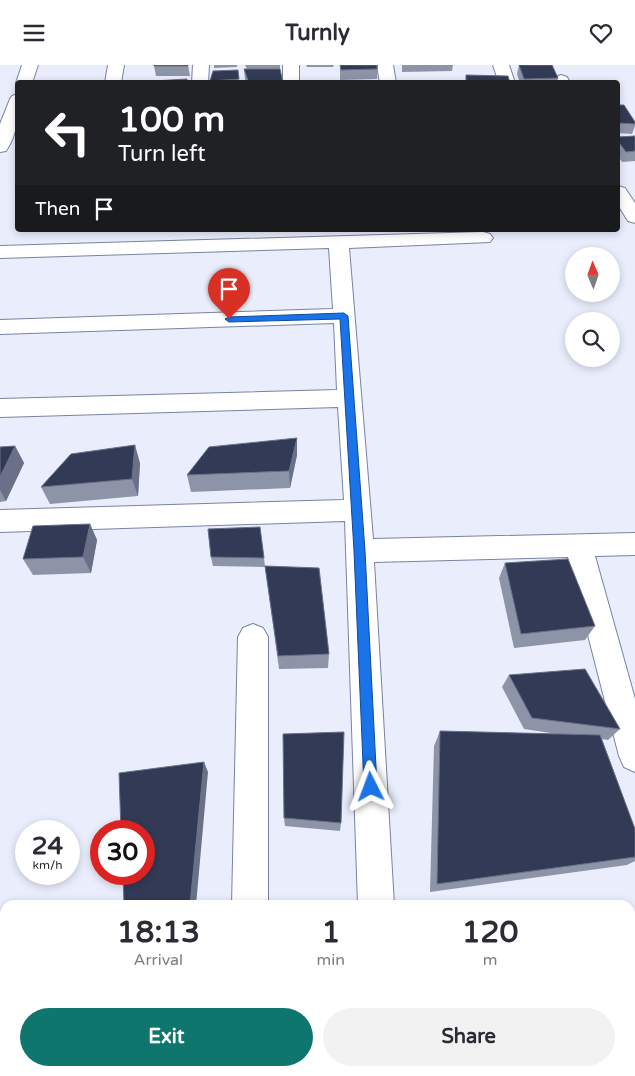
<!DOCTYPE html>
<html lang="en">
<head>
<meta charset="utf-8">
<style>
	:root { --surface:#fff; --page:#f2f2f3; --text:#2b2b33; --muted:#7c7c81; --accent:#0f766e }
	body { margin:0; font-family:"Varela Round",sans-serif; background:var(--page); color:var(--text); height:100vh; display:flex; flex-direction:column; font-size:19px; white-space:nowrap }
	* { box-sizing:border-box; margin:0 }
	p { font-size:16px; color:var(--muted) }
	.icon { flex:none; width:28px; height:28px; fill:none; stroke:currentColor; stroke-width:2; stroke-linecap:round; stroke-linejoin:round }
	.map { position:relative; flex:1; overflow:hidden }
	.details { position:absolute; left:0px; top:835px; width:635px; height:176px; display:flex; flex-direction:column; background:var(--surface); border-radius:15px 15px 0 0; box-shadow:0 2px 8px #0003 }
	.details>* { flex:none }
	.guide { position:absolute; left:15px; top:15px; width:605px; height:152px; border-radius:5px; box-shadow:0 2px 8px #0003; background:#202124; color:#fff; overflow:hidden }
	.needle { width:32px; rotate:358deg }
	.tools { position:absolute; left:565px; top:182px; display:grid; gap:10px }
	.tools a { display:grid; place-items:center; width:55px; height:55px; border-radius:50%; background:var(--surface); box-shadow:0 2px 8px #0003; font-size:25px }
	.speed { position:absolute; left:15px; top:755px; display:flex; gap:10px; font-size:25px; font-weight:700; text-align:center }
	.speed>* { display:grid; place-content:center; width:65px; height:65px; border-radius:50%; background:var(--surface); box-shadow:0 2px 8px #0003; line-height:1 }
	.speed small { font-size:12px; font-weight:400 }
	.speed .limit { border:8px solid #d22; background:#fff; color:#111 }
	.pin { position:absolute; display:grid; place-items:center; width:42px; height:42px; color:#fff; margin:-51px -21px; border-radius:50% 50% 50% 0; rotate:-45deg; box-shadow:0 0 5px #0007 }
	.pin .icon { rotate:45deg }
	.me { position:absolute; width:55px; margin:-28px; rotate:357deg; stroke-linejoin:round; filter:drop-shadow(0 0 4px #0008) }
	.turn { display:flex; align-items:center; gap:18px; height:105px; padding:0 20px; font-size:22px }
	.turn .icon { width:65px; height:65px; stroke-width:2.5 }
	.turn b { display:block; font-size:35px; line-height:42px }
	.then { display:flex; align-items:center; height:48px; padding:0 20px; background:#0003; gap:10px; font-size:19px }
	.eta { display:flex; justify-content:space-evenly; align-items:center; height:85px; text-align:center }
	.eta b { font-size:30px; font-weight:700; line-height:35px }
	.primary-button { display:flex; gap:10px; margin-top:auto; padding:10px 20px }
	.primary-button a { flex:1; height:58px; border-radius:30px; background:var(--accent); color:#fff; font-size:20px; font-weight:700; line-height:58px; text-align:center }
	.primary-button a+a { background:var(--page); color:var(--text) }
	header { display:flex; justify-content:space-between; align-items:center; height:65px; padding:0 20px; background:var(--surface); font-size:22px; font-weight:700 }
	.map>svg:first-child { display:block }
	.lines { fill:none; stroke-linecap:round; stroke-linejoin:round }
	.minor-casing { stroke:#7983a2; stroke-width:2 }
	.minor { fill:#fff; fill-rule:evenodd }
	.wall { fill:#8e94a8 }
	.shaded-wall { fill:#697087 }
	.building { fill:#323a55; stroke:#697087 }
	.route { fill:#1a73e8; stroke:#114b97 }
</style>
</head>
<body>
<header><svg class="icon" aria-label="menu" viewBox="0 0 24 24"><path d="M4 6h16M4 12h16M4 18h16"/></svg>Turnly<svg class="icon" aria-label="heart" viewBox="0 0 24 24"><path d="M12 20l-8-8c-3-5 5-10 8-4 3-6 11-1 8 4z"/></svg></header>
<div class="map">
<svg width="635" height="1011" viewBox="0 0 635 1011">
	<rect width="100%" height="100%" fill="#e9edfc"/>
	<g class="lines">
		<g class="minor-casing">
			<path id="minor" d="M 22,0 L 38,0 L 32,18 L 18,18 L 18,20 L 16,18 Z
				M 108,0 L 124,0 L 121,18 L 105,18 Z
				M 193,0 L 209,0 L 208,18 L 192,18 Z
				M 283,0 L 299,0 L 299,18 L 283,18 Z
				M 377,0 L 393,0 L 396,18 L 380,18 Z
				M 493,0 L 509,0 L 515,18 L 499,18 Z
				M 561,10 L 567,12 L 570,18 L 554,18 L 555,12 Z
				M 18,29 C 18,49 18,69 6,86 L 0,87 L 0,59 L 10,34 L 12,31 Z
				M 618,121 L 625,123 L 635,138 L 635,158 L 628,156 L 618,140 Z
				M 483,167 L 490,169 L 493,173 L 490,177 L 349,183 L 373,474 L 635,468 L 635,490 L 595,491 L 635,634 L 635,707 L 624,702 L 619,691 L 568,492 L 374,497 L 394,840 L 358,840 L 345,456 L 0,467 L 0,445 L 344,435 L 338,342 L 0,352 L 0,334 L 337,325 L 334,258 L 0,269 L 0,255 L 333,244 L 329,183 L 0,193 L 0,181 Z
				M 253,559 L 263,563 L 268,572 L 268,840 L 232,840 L 238,572 L 243,563 Z
				M 370,1006 L 410,1006 L 411,1011 L 371,1011 Z"/>
		</g>
		<use href="#minor" class="minor"/>
	</g>
	<path class="wall" d="M 188,0 L 190,11 L 156,11 L 154,1 Z
		M 214,0 L 237,0 L 237,2 L 214,3 Z
		M 245,0 L 280,0 L 280,5 L 283,18 L 246,18 L 245,14 L 244,4 L 247,4 Z
		M 306,0 L 334,0 L 333,2 L 307,2 Z
		M 340,0 L 378,0 L 377,14 L 340,15 Z
		M 402,0 L 453,0 L 452,6 L 402,7 Z
		M 519,0 L 552,0 L 558,13 L 557,18 L 520,18 L 517,9 Z
		M 238,5 L 239,18 L 210,18 L 210,16 Z
		M 618,40 L 635,57 L 635,61 L 632,69 L 618,68 Z
		M 635,71 L 635,96 L 622,97 L 618,91 L 618,72 Z
		M 297,373 L 297,390 L 290,423 L 191,427 L 187,410 Z
		M 15,381 L 24,398 L 6,436 L 0,437 L 0,382 Z
		M 140,398 L 138,431 L 50,439 L 41,422 Z
		M 90,459 L 97,475 L 91,508 L 33,510 L 23,494 Z
		M 260,462 L 265,501 L 329,589 L 328,603 L 279,604 L 265,502 L 213,501 L 211,492 Z
		M 505,498 L 595,561 L 585,575 L 514,583 L 499,513 Z
		M 509,610 L 620,664 L 608,675 L 602,674 L 635,764 L 635,796 L 627,800 L 430,827 L 434,681 L 440,666 L 557,669 L 524,664 L 502,622 Z
		M 284,753 L 341,758 L 340,766 L 285,761 Z"/>
	<path class="shaded-wall" d="M 297,373 L 297,390 L 290,423 L 289,406 Z
		M 135,380 L 140,398 L 138,431 L 132,414 Z
		M 15,381 L 24,398 L 6,436 L 0,425 L 0,412 Z
		M 90,459 L 97,475 L 91,508 L 83,492 Z
		M 204,697 L 208,707 L 196,840 L 190,840 Z
		M 176,1006 L 183,1006 L 183,1011 L 176,1011 Z"/>
	<path class="building" d="M 154,0 L 188,0 L 188,1 L 154,1 Z
		M 340,0 L 377,0 L 377,4 L 341,5 Z
		M 519,0 L 552,0 L 558,13 L 524,14 Z
		M 244,4 L 280,4 L 283,18 L 249,18 Z
		M 238,5 L 239,14 L 210,16 L 213,6 Z
		M 466,10 L 508,11 L 510,18 L 466,18 Z
		M 187,14 L 187,18 L 154,18 L 154,16 Z
		M 608,16 L 609,18 L 582,18 Z
		M 618,40 L 624,40 L 635,57 L 635,59 L 618,58 Z
		M 635,71 L 635,86 L 626,87 L 618,76 L 618,72 Z
		M 297,373 L 289,406 L 187,410 L 209,382 Z
		M 135,380 L 132,414 L 41,422 L 71,389 Z
		M 15,381 L 0,412 L 0,382 Z
		M 90,459 L 83,492 L 23,494 L 33,461 Z
		M 260,462 L 264,493 L 211,492 L 208,464 Z
		M 568,494 L 595,561 L 521,569 L 505,498 Z
		M 265,501 L 319,503 L 329,589 L 278,591 Z
		M 585,604 L 620,664 L 532,653 L 509,610 Z
		M 440,666 L 600,670 L 635,764 L 635,792 L 437,819 Z
		M 344,667 L 341,758 L 284,753 L 283,669 Z
		M 204,697 L 190,840 L 124,840 L 123,809 L 144,809 L 144,766 L 121,766 L 119,708 Z
		M 67,1006 L 176,1006 L 176,1011 L 66,1011 Z"/>
	<path class="route" d="M 344,248 L 348,251 L 365,486 L 377,722 L 376,727 L 371,729 L 366,727 L 364,722 L 354,486 L 340,254 L 229,257 L 225,254 L 229,252 Z"/>
</svg>
<div class="tools">
<a><svg class="needle" viewBox="-14 -14 28 28"><path d="M0-13l5 13h-10z" fill="#e53935"/><path d="M0 13l5-13h-10z" fill="#7c7c81"/></svg></a>
<a><svg class="icon" aria-label="search" viewBox="0 0 24 24"><circle cx="10" cy="10" r="6"/><path d="M15 15l6 6"/></svg></a>
</div>
<div class="speed"><div>24<small>km/h</small></div><div class="limit">30</div></div>
<div class="pin" style="left:229px;top:254px;background:#d93025"><svg class="icon" aria-label="arrive" viewBox="0 0 24 24"><path d="M6 21V4h12l-3 4 3 4H6"/></svg></div>
<svg class="me" style="left:371px;top:722px" viewBox="-20 -20 40 40"><path d="M0-17L14 15 0 8-14 15z" fill="#1a73e8" stroke="#fff" stroke-width="4"/></svg>
<div class="guide">
<div class="turn"><svg class="icon" aria-label="left" viewBox="0 0 24 24"><path d="M17 20v-9H6M10 6l-5 5 5 5"/></svg><div><b>100 m</b>Turn left</div></div>
<div class="then">Then<svg class="icon" aria-label="arrive" viewBox="0 0 24 24"><path d="M6 21V4h12l-3 4 3 4H6"/></svg></div>
</div>
<section class="details">
<div class="eta">
<div><b>18:13</b><p>Arrival</p></div>
<div><b>1</b><p>min</p></div>
<div><b>120</b><p>m</p></div>
</div>
<div class="primary-button"><a>Exit</a><a>Share</a></div>
</section>
</div>
</body>
</html>
